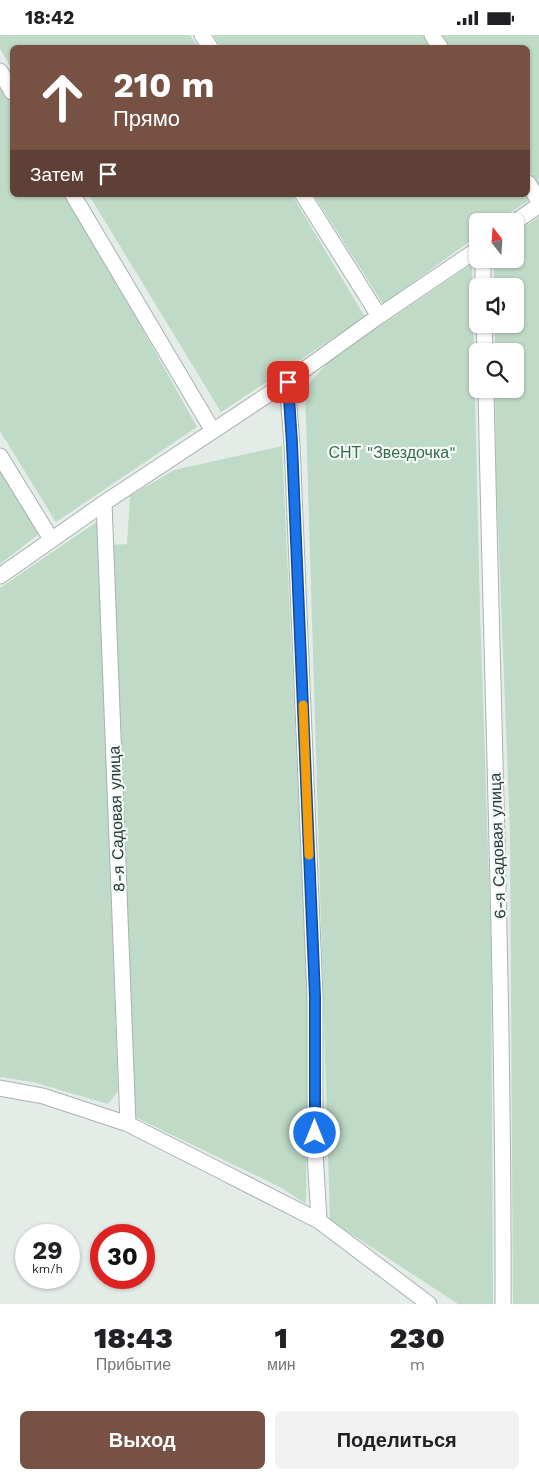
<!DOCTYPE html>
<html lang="ru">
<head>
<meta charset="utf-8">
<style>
	:root { --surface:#fff; --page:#f2f2f2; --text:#202124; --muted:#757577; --accent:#775144 }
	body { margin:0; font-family:"Work Sans",sans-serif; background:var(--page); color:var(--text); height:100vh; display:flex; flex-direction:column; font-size:19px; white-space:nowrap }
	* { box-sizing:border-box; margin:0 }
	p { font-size:16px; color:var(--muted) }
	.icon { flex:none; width:28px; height:28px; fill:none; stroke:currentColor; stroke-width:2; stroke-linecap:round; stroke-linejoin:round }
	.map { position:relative; height:1269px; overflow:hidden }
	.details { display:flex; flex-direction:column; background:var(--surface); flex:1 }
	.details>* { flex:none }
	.guide { position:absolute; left:10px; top:10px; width:520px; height:152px; border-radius:8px; box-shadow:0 1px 4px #0004; background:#775144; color:#fff; overflow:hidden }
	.needle { width:32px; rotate:343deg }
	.controls { position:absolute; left:469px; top:178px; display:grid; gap:10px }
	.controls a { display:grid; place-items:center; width:55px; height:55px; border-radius:8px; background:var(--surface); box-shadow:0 1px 4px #0004; font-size:25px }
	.speed { position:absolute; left:15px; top:1189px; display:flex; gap:10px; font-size:25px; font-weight:700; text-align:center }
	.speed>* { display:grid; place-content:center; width:65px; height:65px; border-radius:50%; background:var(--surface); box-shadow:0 1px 4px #0004; line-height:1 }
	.speed small { font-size:12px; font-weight:400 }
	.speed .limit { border:8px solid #d22; background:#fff; color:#111 }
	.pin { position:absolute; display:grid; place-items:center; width:42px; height:42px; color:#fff; margin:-21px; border-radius:10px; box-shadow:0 2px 8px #0006 }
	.me { position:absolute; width:55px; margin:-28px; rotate:0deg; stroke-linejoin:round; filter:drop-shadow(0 0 4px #0008) }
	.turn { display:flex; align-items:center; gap:18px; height:105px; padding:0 20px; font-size:22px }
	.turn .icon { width:65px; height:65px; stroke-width:2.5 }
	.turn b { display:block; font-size:35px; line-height:42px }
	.then { display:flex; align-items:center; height:48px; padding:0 20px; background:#0003; gap:10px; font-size:19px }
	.eta { display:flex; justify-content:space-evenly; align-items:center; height:85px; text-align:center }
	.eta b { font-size:30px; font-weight:800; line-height:35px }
	.button { display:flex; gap:10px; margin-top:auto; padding:10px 20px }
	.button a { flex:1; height:58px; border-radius:8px; background:var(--accent); color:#fff; font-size:20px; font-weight:800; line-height:58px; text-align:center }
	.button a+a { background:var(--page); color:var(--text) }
	.status { display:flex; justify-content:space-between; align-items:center; height:35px; padding:0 25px; background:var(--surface); direction:ltr }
	.status svg { height:14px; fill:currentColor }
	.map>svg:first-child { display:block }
	.green { fill:#bfdac7 }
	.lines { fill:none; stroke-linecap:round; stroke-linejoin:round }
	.street-casing { stroke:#a7b3af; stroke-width:17 }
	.street { stroke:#fff; stroke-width:15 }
	.route-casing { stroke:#114b97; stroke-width:12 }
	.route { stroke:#1a73e8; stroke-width:9 }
	.slow { stroke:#f59e0b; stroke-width:9 }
	.labels { text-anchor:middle; stroke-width:4.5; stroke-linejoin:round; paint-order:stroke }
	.park-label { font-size:16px; fill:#346d4c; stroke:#f4f9f6 }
	.street-label { font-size:16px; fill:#253b36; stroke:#f4f9f6 }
</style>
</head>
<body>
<div class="status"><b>18:42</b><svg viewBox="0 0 49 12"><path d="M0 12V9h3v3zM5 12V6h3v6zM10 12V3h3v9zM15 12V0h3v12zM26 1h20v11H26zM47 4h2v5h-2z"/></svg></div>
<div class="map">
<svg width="539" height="1269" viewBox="0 0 539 1269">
	<rect width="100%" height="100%" fill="#e4ece8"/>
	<path class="green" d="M 0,0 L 190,0 L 198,12 L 12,12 L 12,34 L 0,14 Z
		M 213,0 L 424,0 L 432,12 L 221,12 Z
		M 441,0 L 539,0 L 539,152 L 528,134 L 528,12 L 449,12 Z
		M 0,49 L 12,70 L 12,160 L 66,160 L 99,216 L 197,392 L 56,487 L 0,396 Z
		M 89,160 L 292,160 L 365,282 L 221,377 Z
		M 314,160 L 528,160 L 532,163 L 498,186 L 478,186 L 477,201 L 383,269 Z
		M 539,182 L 539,1269 L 513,1269 L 510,796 L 496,438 L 495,354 L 515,354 L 515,316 L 495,316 L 495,289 L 515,289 L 515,251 L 494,251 L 494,224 L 515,224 L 515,198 Z
		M 472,229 L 480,576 L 491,905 L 493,1269 L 458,1269 L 330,1185 L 305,353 L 331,324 Z
		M 282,411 L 308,966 L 306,1169 L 280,1152 L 133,1081 L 113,510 L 127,509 L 130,461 L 174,435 Z
		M 0,436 L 39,499 L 0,529 Z
		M 98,486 L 118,1056 L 108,1069 L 33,1047 L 0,1042 L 0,553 Z"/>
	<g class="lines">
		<g class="street-casing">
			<path id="street" d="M 202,0 L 210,12
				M 432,0 L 440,12
				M 0,36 L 12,57
				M 528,148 L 539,166
				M 73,160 L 213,396
				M 303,160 L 379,281
				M 515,187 L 539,170
				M 483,224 L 483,251
				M 484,289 L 485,316
				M 287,347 L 292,409 L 315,961 L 315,1117 L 319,1186
				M 486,354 C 492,659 504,964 503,1269
				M 0,421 L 51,504
				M 104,468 L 128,1089
				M 0,541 L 104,468 L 287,347 L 379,281 L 478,214
				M 0,1053 L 43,1061 L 128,1089 L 217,1134 L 319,1186 L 429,1269"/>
		</g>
		<use href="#street" class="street"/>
	</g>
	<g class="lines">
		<g class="route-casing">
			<path id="route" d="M 288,347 L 292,409 L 315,961 L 315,1098"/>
		</g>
		<use href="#route" class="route"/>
		<path class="slow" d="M 303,670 L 309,820"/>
	</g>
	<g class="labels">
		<g class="park-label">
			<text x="392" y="423">СНТ "Звездочка"</text>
		</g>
		<g class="street-label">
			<text transform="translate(116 784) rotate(-92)" y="6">8-я Садовая улица</text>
			<text transform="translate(497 811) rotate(-92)" y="6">6-я Садовая улица</text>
		</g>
	</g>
</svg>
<div class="controls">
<a><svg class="needle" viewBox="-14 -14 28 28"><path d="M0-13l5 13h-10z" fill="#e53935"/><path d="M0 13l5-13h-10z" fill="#757577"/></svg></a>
<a><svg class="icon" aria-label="sound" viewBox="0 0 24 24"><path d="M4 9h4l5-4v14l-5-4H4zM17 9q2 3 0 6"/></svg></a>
<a><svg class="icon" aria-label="search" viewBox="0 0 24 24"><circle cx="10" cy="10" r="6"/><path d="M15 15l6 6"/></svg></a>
</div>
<div class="speed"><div>29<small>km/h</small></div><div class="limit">30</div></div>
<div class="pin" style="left:288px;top:347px;background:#d93025"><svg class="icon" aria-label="arrive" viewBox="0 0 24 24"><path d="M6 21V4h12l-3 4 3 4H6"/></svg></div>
<svg class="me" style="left:315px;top:1098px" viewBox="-20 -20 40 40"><circle r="17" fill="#1a73e8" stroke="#fff" stroke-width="3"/><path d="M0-11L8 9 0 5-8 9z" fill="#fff"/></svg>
<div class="guide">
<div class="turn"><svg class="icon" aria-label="ahead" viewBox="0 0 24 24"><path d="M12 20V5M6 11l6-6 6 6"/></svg><div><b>210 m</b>Прямо</div></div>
<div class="then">Затем<svg class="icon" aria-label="arrive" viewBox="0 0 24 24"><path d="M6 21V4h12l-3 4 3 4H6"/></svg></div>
</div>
</div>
<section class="details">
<div class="eta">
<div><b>18:43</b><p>Прибытие</p></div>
<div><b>1</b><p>мин</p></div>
<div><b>230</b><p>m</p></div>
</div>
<div class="button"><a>Выход</a><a>Поделиться</a></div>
</section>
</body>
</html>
